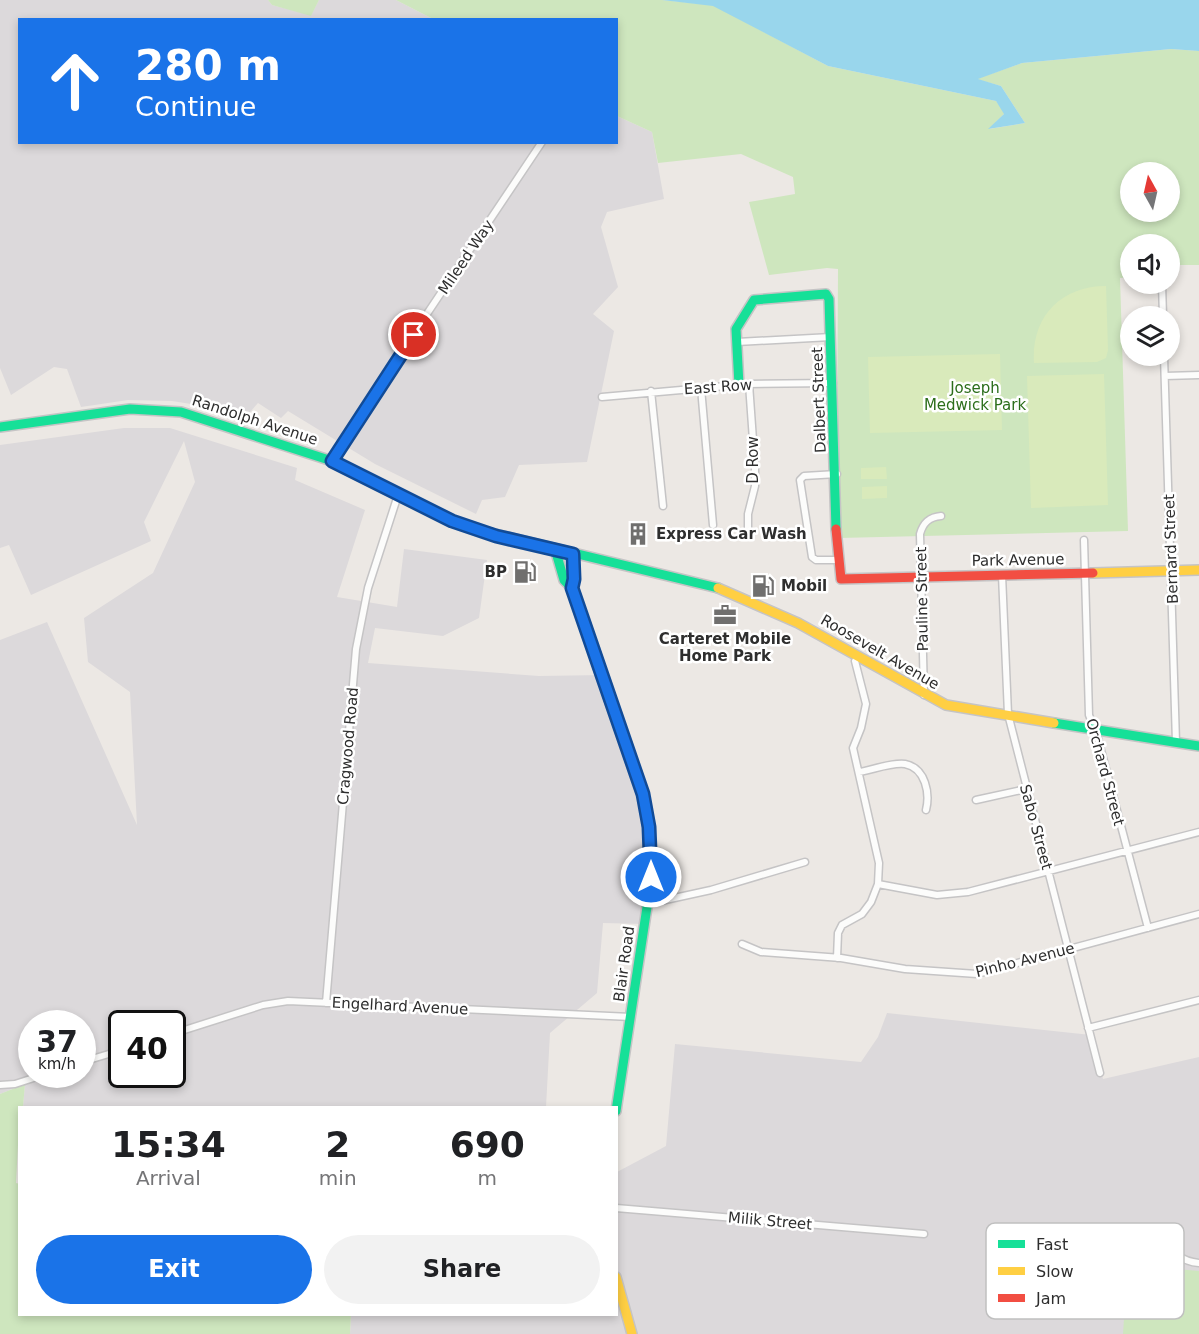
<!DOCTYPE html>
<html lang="en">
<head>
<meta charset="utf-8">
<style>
	:root { --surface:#fff; --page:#f2f2f2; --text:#202124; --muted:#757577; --accent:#1a73e8 }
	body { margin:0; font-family:"DejaVu Sans",sans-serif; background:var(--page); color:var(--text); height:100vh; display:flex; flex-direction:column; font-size:22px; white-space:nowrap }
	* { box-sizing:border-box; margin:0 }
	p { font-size:20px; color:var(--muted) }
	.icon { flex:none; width:33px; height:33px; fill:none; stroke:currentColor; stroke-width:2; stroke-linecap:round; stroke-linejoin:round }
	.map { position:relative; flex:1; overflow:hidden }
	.side { position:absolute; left:18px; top:1106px; width:600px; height:210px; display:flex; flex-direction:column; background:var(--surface); border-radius:0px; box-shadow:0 3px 9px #0003 }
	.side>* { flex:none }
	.top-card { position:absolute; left:18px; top:18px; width:600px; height:126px; border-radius:0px; box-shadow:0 3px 9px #0003; background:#1a73e8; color:#fff; overflow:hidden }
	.needle { width:39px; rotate:352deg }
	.tools { position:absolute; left:1120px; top:162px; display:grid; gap:12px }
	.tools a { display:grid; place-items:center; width:60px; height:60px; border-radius:50%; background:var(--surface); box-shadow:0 3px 9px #0003; font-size:30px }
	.speed { position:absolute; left:18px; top:1010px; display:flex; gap:12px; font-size:30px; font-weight:700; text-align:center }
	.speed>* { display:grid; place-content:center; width:78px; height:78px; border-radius:50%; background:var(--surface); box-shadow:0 3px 9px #0003; line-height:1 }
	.speed small { font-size:15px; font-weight:400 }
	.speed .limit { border:3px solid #111; border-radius:9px; background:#fff; color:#111 }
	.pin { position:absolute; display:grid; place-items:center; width:51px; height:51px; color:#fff; margin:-26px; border:3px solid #fff; border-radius:50%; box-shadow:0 2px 6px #0007 }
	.me { position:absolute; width:66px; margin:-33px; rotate:0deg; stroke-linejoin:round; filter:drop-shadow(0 0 4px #0008) }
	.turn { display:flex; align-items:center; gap:21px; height:126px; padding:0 18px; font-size:27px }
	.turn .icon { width:78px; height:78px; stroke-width:2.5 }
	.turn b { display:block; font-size:42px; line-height:51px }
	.eta { display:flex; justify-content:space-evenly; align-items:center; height:102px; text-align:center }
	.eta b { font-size:36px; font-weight:700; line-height:42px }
	.action { display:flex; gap:12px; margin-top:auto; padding:12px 18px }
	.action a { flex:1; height:69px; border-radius:36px; background:var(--accent); color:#fff; font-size:24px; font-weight:700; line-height:69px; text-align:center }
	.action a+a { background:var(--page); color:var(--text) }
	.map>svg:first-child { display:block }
	.industrial { fill:#dcd9db; fill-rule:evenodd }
	.green { fill:#cee6be; fill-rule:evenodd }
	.pitch { fill:#d9eabb }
	.water { fill:#99d6ec }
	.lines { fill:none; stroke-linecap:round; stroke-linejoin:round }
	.street-casing { stroke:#c5c4c5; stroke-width:9 }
	.fast-casing { stroke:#c5c4c5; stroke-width:12 }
	.slow-casing { stroke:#c5c4c5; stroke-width:12 }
	.jam-casing { stroke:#c5c4c5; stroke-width:12 }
	.street { stroke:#fcfcfb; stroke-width:6 }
	.fast { stroke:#16e098; stroke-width:9 }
	.slow { stroke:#ffcf43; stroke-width:9 }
	.jam { stroke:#f24e42; stroke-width:9 }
	.route-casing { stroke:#114b97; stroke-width:15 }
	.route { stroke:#1a73e8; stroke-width:10 }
	.labels { text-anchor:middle; stroke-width:5; stroke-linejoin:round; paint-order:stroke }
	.street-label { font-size:15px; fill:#2e2e2e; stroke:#fff }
	.park-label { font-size:15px; fill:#2c6e1b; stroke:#fff }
	.poi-label { font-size:15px; font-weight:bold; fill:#2e2e2e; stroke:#fff; text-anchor:start }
	.key { fill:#fff; stroke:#c0c0c0; stroke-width:1.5 }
	.key-label { font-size:16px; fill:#2e2e2e }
</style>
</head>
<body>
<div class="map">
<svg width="1199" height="1334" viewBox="0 0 1199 1334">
	<rect width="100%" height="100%" fill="#ece8e4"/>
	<path class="industrial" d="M 0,0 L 268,0 L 272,5 L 311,15 L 319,0 L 396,0 L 433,19 L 20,20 L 20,142 L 616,142 L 617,116 L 652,132 L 664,199 L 607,212 L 601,227 L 618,287 L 593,314 L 614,331 L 587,462 L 519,465 L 505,497 L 482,500 L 476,514 L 375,464 L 288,411 L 281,418 L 258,403 L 245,418 L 216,408 L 172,401 L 128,400 L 81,407 L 67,369 L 54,367 L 11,395 L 0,368 Z
		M 124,428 L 170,428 L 297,468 L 295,480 L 365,510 L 337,597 L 397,607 L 404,549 L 487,560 L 479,618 L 443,636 L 375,628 L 368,663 L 539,676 L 604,675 L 651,835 L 644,924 L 603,923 L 597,993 L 550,1033 L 546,1107 L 23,1107 L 25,1084 L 0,1094 L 0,640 L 47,622 L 137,825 L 130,692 L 88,662 L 84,618 L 153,573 L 195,482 L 184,441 L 144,522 L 151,541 L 31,595 L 9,545 L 0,548 L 0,445 ZM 32,1023 L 82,1023 L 82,1074 L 32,1074 ZM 122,1023 L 172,1023 L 172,1074 L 122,1074 Z
		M 887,1013 L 1091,1035 L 1103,1079 L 1199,1057 L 1199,1334 L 350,1334 L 351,1315 L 346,1314 L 616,1314 L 617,1172 L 666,1146 L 675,1044 L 861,1062 L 878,1037 Z"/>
	<path class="green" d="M 268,0 L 319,0 L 311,16 L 272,5 Z
		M 396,0 L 662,0 L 713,5 L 828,66 L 996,101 L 1005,113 L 989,129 L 1025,123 L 1001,86 L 976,79 L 1022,63 L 1171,49 L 1199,51 L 1199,265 L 1170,265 L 1170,244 L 1131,244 L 1131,277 L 1120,278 L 1128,531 L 839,538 L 837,474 L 838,269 L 827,268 L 769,275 L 749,202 L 795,194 L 793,177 L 741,154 L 658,163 L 652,132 L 617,116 L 616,20 L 433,19 ZM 1131,172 L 1170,172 L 1170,212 L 1131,212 Z
		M 25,1084 L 23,1107 L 20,1107 L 16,1183 L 20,1184 L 20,1314 L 351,1314 L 350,1334 L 0,1334 L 0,1094 Z
		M 1142,1249 L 1165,1268 L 1199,1271 L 1199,1334 L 1123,1334 L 1128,1255 Z"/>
	<path class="pitch" d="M 1106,286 L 1108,350 L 1106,358 L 1097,362 L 1034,363 C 1031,318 1060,286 1106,286 Z
		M 1000,354 L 1002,430 L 870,433 L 868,357 Z
		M 1104,374 L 1108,505 L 1031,508 L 1027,376 Z
		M 886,467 L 887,479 L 861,479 L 861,468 Z
		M 887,486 L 887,498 L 862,499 L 862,487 Z"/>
	<path class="water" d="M 662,0 L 1199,0 L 1199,51 L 1171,49 L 1022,63 L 978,79 L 1001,86 L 1025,123 L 988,129 L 1004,114 L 996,101 L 828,66 L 713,6 Z"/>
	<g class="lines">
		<g class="street-casing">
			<path id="street" d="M 1162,284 L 1163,316
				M 737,342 L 831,337
				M 1164,356 L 1176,742
				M 1165,376 L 1199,375
				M 701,388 L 713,525
				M 651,391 L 663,506
				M 602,397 L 749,384 L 833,383
				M 332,461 L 372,396 L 542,142
				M 837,474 L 804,476 L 800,480 L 812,557 L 816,560 L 838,560
				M 748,536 L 748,514 L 755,486 L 755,468 L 749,384
				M 1084,540 L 1089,715 L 1097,735 L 1148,928
				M 1002,575 L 1008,714 L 1100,1073
				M 924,695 L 920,534 C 923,523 929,517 941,516
				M 859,772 C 872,770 892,762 905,764 C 926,768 930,794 926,810
				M 976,800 L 1026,789
				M 878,884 L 937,895 L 968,892 L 1199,832
				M 647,904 L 711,890 L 805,862
				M 742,944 L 761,952 L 841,958 L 905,969 L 977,974 L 1199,914
				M 837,958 L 838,933 L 842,925 L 862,914 L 871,902 L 878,884 L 879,863 L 853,748 L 861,728 L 866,704 L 855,661 L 858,656
				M 326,1003 L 356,649 L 368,588 L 398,495
				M 1088,1028 L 1199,1000
				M 172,1034 L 263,1005 L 288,1001 L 631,1017
				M 82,1062 L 122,1050
				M 0,1085 L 15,1084 L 46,1074
				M 616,1208 L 924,1234
				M 1153,1230 C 1168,1246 1176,1261 1199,1263"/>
		</g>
		<g class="fast-casing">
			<path id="fast" d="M 739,385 L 736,329 L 754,300 L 826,294 L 829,299 L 836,529
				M 0,427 L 130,409 L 181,412 L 332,461 L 443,517 L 474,529 L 718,588
				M 555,549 L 564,580 L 572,588 L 579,606 L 643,794 L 651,849 L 649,894 L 616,1111
				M 1054,723 L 1199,746"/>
		</g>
		<g class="slow-casing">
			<path id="slow" d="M 1093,573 L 1199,570
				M 572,588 L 573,554
				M 718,588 L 798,623 L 946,705 L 1054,723
				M 616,1277 L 632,1334"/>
		</g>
		<g class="jam-casing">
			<path id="jam" d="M 836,529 L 841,579 L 1093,573"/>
		</g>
		<use href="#street" class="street"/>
		<use href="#fast" class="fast"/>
		<use href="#slow" class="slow"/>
		<use href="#jam" class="jam"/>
	</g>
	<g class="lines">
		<g class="route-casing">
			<path id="route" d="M 414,335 L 332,461 L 452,521 L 496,536 L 573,554 L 574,579 L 572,588 L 643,794 L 649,827 L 651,877"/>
		</g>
		<use href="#route" class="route"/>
	</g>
	<defs>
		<g id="building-bare" transform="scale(1.8)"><path d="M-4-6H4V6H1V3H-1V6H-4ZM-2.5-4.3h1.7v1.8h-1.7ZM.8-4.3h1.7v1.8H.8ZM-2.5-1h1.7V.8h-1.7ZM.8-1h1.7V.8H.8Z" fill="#706f6e" stroke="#fff" stroke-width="2.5" paint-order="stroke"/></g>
		<g id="fuel-bare" transform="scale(1.8)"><path d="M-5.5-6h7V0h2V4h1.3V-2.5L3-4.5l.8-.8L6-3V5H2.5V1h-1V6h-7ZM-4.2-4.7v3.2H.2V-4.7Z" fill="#706f6e" stroke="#fff" stroke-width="2.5" paint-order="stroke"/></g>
		<g id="office-bare" transform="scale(1.8)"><path d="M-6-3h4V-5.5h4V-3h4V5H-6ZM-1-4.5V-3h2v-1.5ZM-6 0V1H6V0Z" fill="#706f6e" stroke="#fff" stroke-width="2.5" paint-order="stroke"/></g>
	</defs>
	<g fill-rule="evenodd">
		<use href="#building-bare" x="638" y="534"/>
		<use href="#fuel-bare" x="525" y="572"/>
		<use href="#fuel-bare" x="763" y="586"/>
		<use href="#office-bare" x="725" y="615"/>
	</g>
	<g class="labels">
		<g class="street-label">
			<text transform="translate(466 257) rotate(-56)" y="5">Mileed Way</text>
			<text transform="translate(718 387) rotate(-4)" y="5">East Row</text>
			<text transform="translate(819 400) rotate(-92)" y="5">Dalbert Street</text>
			<text transform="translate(255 420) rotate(18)" y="5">Randolph Avenue</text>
			<text transform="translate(753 460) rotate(-90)" y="5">D Row</text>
			<text transform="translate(1171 549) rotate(-92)" y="5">Bernard Street</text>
			<text transform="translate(1018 560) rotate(-1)" y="5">Park Avenue</text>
			<text transform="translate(922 599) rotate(-91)" y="5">Pauline Street</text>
			<text transform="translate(880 652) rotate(30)" y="5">Roosevelt Avenue</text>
			<text transform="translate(348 746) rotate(-85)" y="5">Cragwood Road</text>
			<text transform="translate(1105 772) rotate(75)" y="5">Orchard Street</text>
			<text transform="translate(1036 827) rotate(75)" y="5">Sabo Street</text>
			<text transform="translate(1025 960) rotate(-14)" y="5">Pinho Avenue</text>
			<text transform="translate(624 964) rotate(-82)" y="5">Blair Road</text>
			<text transform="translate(400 1006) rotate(3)" y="5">Engelhard Avenue</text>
			<text transform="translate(770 1221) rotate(5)" y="5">Milik Street</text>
		</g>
		<g class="park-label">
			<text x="975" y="393">Joseph<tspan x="975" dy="17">Medwick Park</tspan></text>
		</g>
		<g class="poi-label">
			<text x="656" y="539">Express Car Wash</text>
			<text x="507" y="577" text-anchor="end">BP</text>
			<text x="781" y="591">Mobil</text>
			<text x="725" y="644" text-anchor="middle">Carteret Mobile<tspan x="725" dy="17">Home Park</tspan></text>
		</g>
	</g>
	<rect x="986" y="1223" width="198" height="96" rx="9" class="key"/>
	<rect x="998" y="1240" width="27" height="8" fill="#16e098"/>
	<rect x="998" y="1267" width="27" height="8" fill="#ffcf43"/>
	<rect x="998" y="1294" width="27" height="8" fill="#f24e42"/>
	<g class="key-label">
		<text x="1036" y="1250">Fast</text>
		<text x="1036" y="1277">Slow</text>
		<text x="1036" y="1304">Jam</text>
	</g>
</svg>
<div class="tools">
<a><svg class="needle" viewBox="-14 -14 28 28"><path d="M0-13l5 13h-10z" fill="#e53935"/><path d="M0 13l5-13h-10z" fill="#757577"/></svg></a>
<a><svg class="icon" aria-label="sound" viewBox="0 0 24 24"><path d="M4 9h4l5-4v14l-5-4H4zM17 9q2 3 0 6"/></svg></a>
<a><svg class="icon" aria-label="layers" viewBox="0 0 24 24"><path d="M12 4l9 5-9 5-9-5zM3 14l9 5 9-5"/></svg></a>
</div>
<div class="speed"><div>37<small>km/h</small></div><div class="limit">40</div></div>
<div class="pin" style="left:414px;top:335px;background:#d93025"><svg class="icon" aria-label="arrive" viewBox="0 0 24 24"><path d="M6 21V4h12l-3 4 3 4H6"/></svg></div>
<svg class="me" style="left:651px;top:877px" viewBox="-20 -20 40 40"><circle r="17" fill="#1a73e8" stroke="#fff" stroke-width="3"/><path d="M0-11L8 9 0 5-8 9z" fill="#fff"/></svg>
<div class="top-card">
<div class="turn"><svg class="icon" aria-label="ahead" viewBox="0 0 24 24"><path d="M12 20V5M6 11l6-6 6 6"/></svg><div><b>280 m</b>Continue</div></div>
</div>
<section class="side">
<div class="eta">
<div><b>15:34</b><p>Arrival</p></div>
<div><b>2</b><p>min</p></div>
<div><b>690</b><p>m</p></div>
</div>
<div class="action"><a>Exit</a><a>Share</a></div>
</section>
</div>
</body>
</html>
